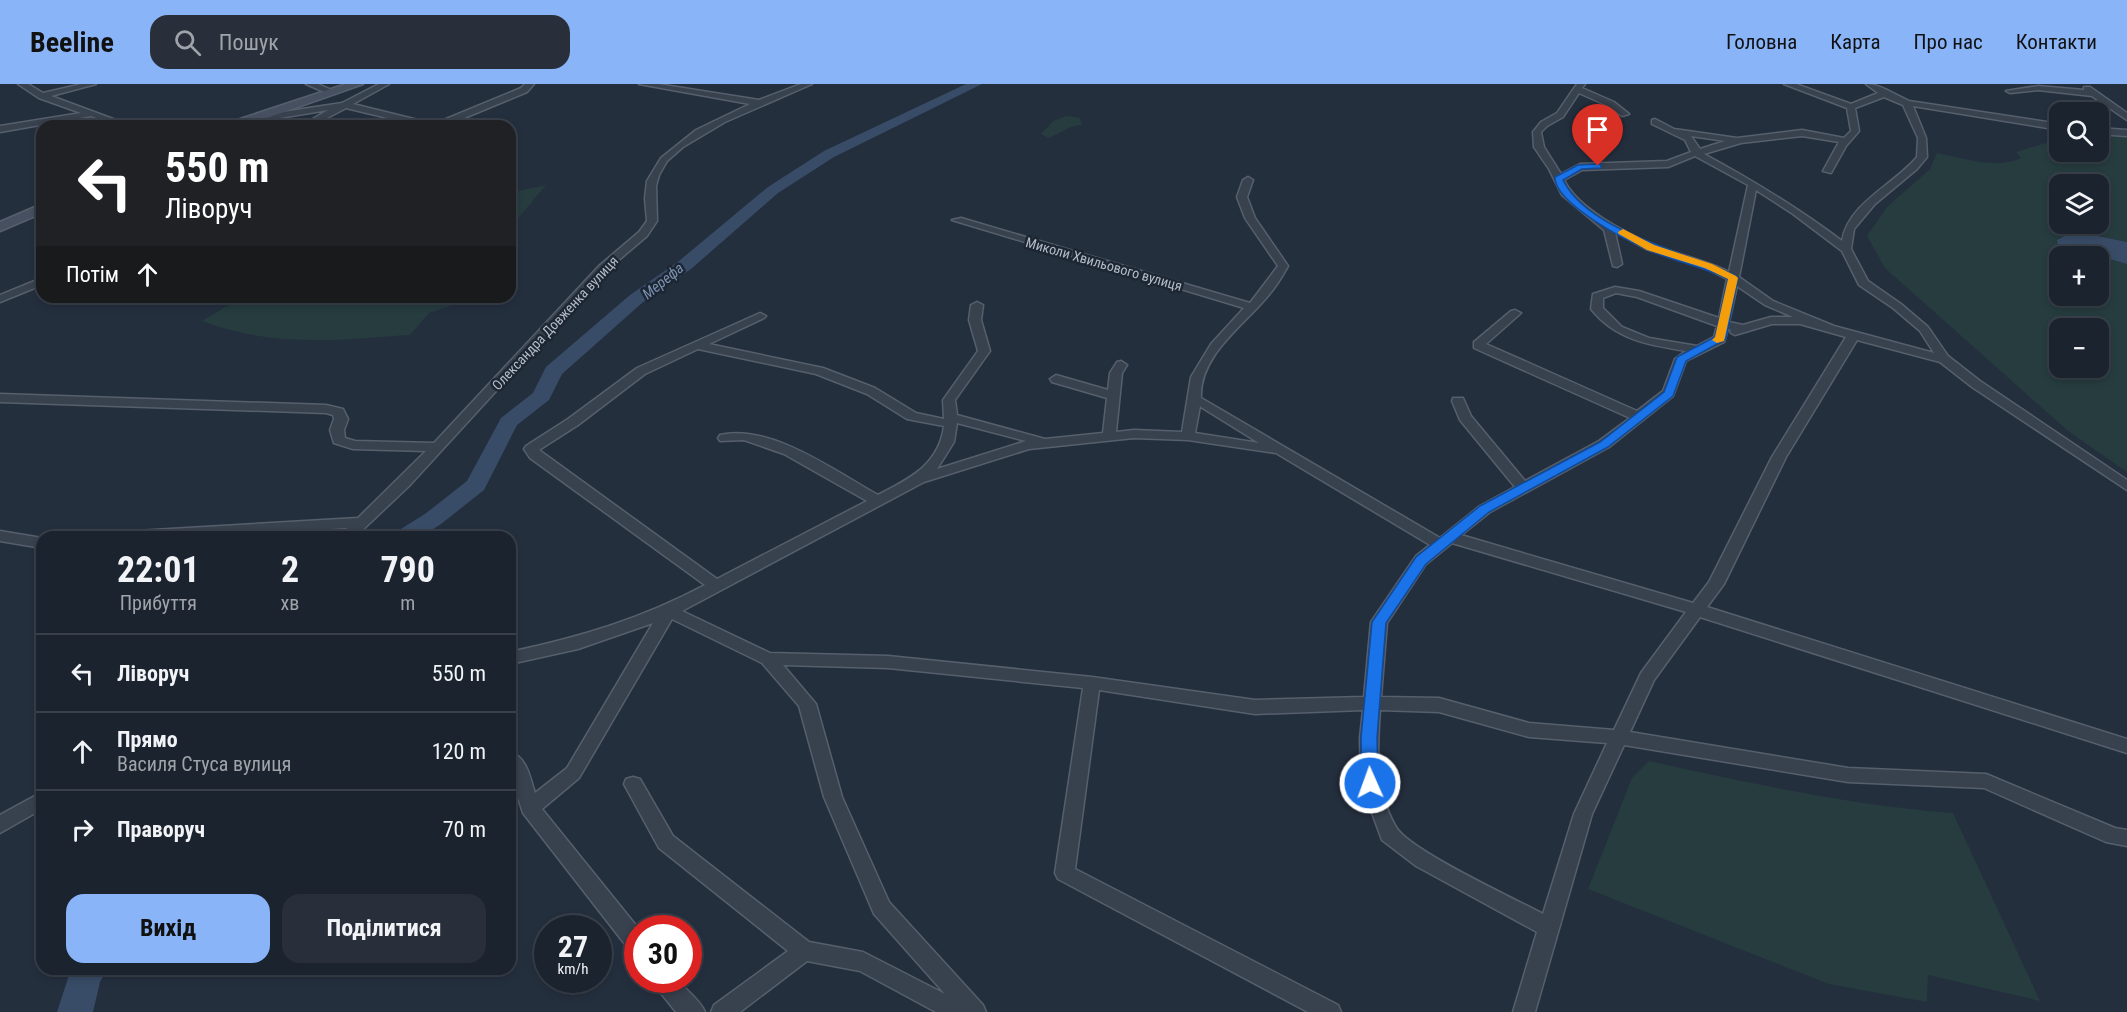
<!DOCTYPE html>
<html lang="uk">
<head>
<meta charset="utf-8">
<style>
	:root { --surface:#1b232e; --page:#282f3a; --text:#f1f3f6; --muted:#a0a4aa; --line:#39404a; --accent:#8ab4f8 }
	body { margin:0; font-family:"Roboto Condensed",sans-serif; background:var(--page); color:var(--text); height:100vh; display:flex; flex-direction:column; font-size:22px; white-space:nowrap }
	* { box-sizing:border-box; margin:0 }
	p { font-size:20px; color:var(--muted) }
	.icon { flex:none; width:33px; height:33px; fill:none; stroke:currentColor; stroke-width:2; stroke-linecap:round; stroke-linejoin:round }
	.map { position:relative; flex:1; overflow:hidden }
	.drawer { position:absolute; left:36px; top:447px; width:480px; height:444px; display:flex; flex-direction:column; background:var(--surface); border-radius:18px; box-shadow:0 3px 9px #0003,0 0 0 2px var(--line) }
	.drawer>* { flex:none }
	.top-card { position:absolute; left:36px; top:36px; width:480px; height:183px; border-radius:18px; box-shadow:0 3px 9px #0003,0 0 0 2px var(--line); background:#202124; color:#fff; overflow:hidden }
	.buttons { position:absolute; left:2049px; top:18px; display:grid; gap:12px }
	.buttons a { display:grid; place-items:center; width:60px; height:60px; border-radius:12px; background:var(--surface); box-shadow:0 3px 9px #0003,0 0 0 2px var(--line); font-size:30px }
	.speed { position:absolute; left:534px; top:831px; display:flex; gap:12px; font-size:30px; font-weight:700; text-align:center }
	.speed>* { display:grid; place-content:center; width:78px; height:78px; border-radius:50%; background:var(--surface); box-shadow:0 3px 9px #0003,0 0 0 2px var(--line); line-height:1 }
	.speed small { font-size:15px; font-weight:400 }
	.speed .limit { border:9px solid #d22; background:#fff; color:#111 }
	.pin { position:absolute; display:grid; place-items:center; width:51px; height:51px; color:#fff; margin:-62px -26px; border-radius:50% 50% 50% 0; rotate:-45deg; box-shadow:0 0 6px #0007 }
	.pin .icon { rotate:45deg }
	.me { position:absolute; width:66px; margin:-33px; rotate:358deg; stroke-linejoin:round; filter:drop-shadow(0 0 4px #0008) }
	.turn { display:flex; align-items:center; gap:21px; height:126px; padding:0 30px; font-size:27px }
	.turn .icon { width:78px; height:78px; stroke-width:2.5 }
	.turn b { display:block; font-size:42px; line-height:51px }
	.then { display:flex; align-items:center; height:57px; padding:0 30px; background:#0003; gap:12px; font-size:22px }
	.eta { display:flex; justify-content:space-evenly; align-items:center; height:102px; text-align:center }
	.eta b { font-size:36px; font-weight:700; line-height:42px }
	.button { display:flex; gap:12px; margin-top:auto; padding:12px 30px }
	.button a { flex:1; height:69px; border-radius:18px; background:var(--accent); color:#111; font-size:24px; font-weight:700; line-height:69px; text-align:center }
	.button a+a { background:var(--page); color:var(--text) }
	ul { padding:0; list-style:none }
	li { display:flex; align-items:center; gap:18px; height:78px; padding:0 30px; border-top:2px solid var(--line) }
	li div { flex:1 }
	li b { display:block; font-size:22px }
	li em { font-style:normal }
	header { display:flex; align-items:center; gap:36px; box-sizing:border-box; height:84px; padding:0 30px; background:var(--accent); color:#111 }
	header strong { font-size:28px }
	nav { display:flex; gap:33px; margin-inline-start:auto; font-size:21px }
	.search { width:420px; height:54px; background:var(--page); display:flex; align-items:center; gap:15px; box-sizing:border-box; padding:0 21px; border-radius:18px; color:var(--muted); font-size:22px }
	.map>svg:first-child { display:block }
	.green { fill:#263c3f; fill-rule:evenodd }
	.water { fill:#394c67 }
	.lines { fill:none; stroke-linecap:round; stroke-linejoin:round }
	.river { fill:#394c67; fill-rule:evenodd }
	.street-casing { stroke:#565f6c; stroke-width:3 }
	.secondary-casing { stroke:#565f6c; stroke-width:3 }
	.street { fill:#38414e; fill-rule:evenodd }
	.secondary { fill:#465061; fill-rule:evenodd }
	.route { fill:#1a73e8; stroke:#114b97; stroke-width:1.5 }
	.slow { fill:#f59e0b }
	.labels { text-anchor:middle; stroke-width:5; stroke-linejoin:round; paint-order:stroke }
	.far-street-label { font-size:14px; fill:#b4bcc9; stroke:#1d2633 }
	.far-water-label { font-size:15px; font-style:italic; fill:#7c92b1; stroke:#1d2633 }
</style>
</head>
<body>
<header>
<strong>Beeline</strong>
<div class="search"><svg class="icon" aria-label="search" viewBox="0 0 24 24"><circle cx="10" cy="10" r="6"/><path d="M15 15l6 6"/></svg>Пошук</div>
<nav><a>Головна</a><a>Карта</a><a>Про нас</a><a>Контакти</a></nav>
</header>
<div class="map">
<svg width="2127" height="928" viewBox="0 0 2127 928">
	<rect width="100%" height="100%" fill="#242f3e"/>
	<path class="green" d="M 1066,32 L 1080,34 L 1082,41 C 1070,41 1061,49 1049,54 L 1041,50 L 1053,37 Z
		M 2099,50 L 2127,51 L 2127,158 L 2083,149 L 2058,154 L 2062,163 L 2097,172 L 2060,172 L 2060,212 L 2098,212 L 2099,173 L 2127,180 L 2127,388 L 2068,347 L 1885,184 L 1867,152 L 1887,123 L 1930,85 L 1937,69 C 1963,74 1995,86 2021,74 L 2016,68 L 2059,55 L 2060,68 L 2098,68 ZM 2060,100 L 2098,100 L 2098,140 L 2060,140 ZM 2060,244 L 2098,244 L 2098,284 L 2060,284 Z
		M 546,101 L 515,138 L 510,150 L 510,109 Z
		M 258,213 L 463,213 L 458,219 L 429,229 L 410,251 C 336,256 273,264 202,237 L 227,222 Z
		M 1649,677 C 1749,699 1850,721 1953,729 L 2040,917 L 1928,891 L 1927,918 L 1829,900 L 1588,805 L 1632,694 Z"/>
	<path class="water" d="M 2083,149 L 2127,158 L 2127,180 L 2058,161 L 2057,156 L 2066,151 Z"/>
	<g class="lines">
		<path class="river" d="M 966,0 L 982,0 L 834,73 L 778,109 L 691,185 L 642,219 L 562,290 L 549,316 L 517,341 L 484,406 L 441,440 L 421,453 L 392,453 L 396,448 L 425,430 L 467,397 L 501,334 L 533,309 L 546,283 L 630,211 L 679,177 L 768,103 L 824,67 Z
			M 71,885 L 107,885 L 100,898 L 93,928 L 57,928 Z"/>
		<g class="street-casing">
			<path id="street" d="M 18,0 L 28,0 L 43,9 L 82,0 L 96,0 L 51,12 L 132,42 L 120,42 L 91,32 L 0,48 L 0,42 L 81,29 L 39,14 Z
				M 306,0 L 318,0 L 336,8 L 329,10 Z
				M 379,0 L 389,0 L 353,20 L 434,40 L 521,4 L 525,0 L 534,0 L 527,8 L 445,42 L 421,42 L 346,24 L 312,42 L 301,42 L 328,26 L 250,39 L 246,36 L 250,33 L 342,19 Z
				M 639,0 L 658,0 L 759,16 L 801,0 L 812,0 L 725,38 L 683,63 L 667,77 L 659,91 L 656,102 L 657,137 L 647,152 L 607,186 L 409,402 L 355,453 L 339,453 L 347,444 L 197,453 L 112,453 L 119,448 L 358,434 L 426,367 L 353,365 L 334,359 L 330,346 L 334,335 L 333,331 L 326,329 L 0,318 L 0,310 L 326,321 L 343,325 L 348,335 L 344,346 L 345,354 L 355,357 L 434,359 L 599,182 L 639,148 L 647,137 L 645,114 L 647,97 L 661,74 L 696,46 L 750,20 Z
				M 1577,0 L 1585,0 L 1582,4 L 1614,18 L 1629,30 L 1622,32 L 1608,22 L 1579,9 L 1563,33 L 1547,42 L 1541,48 L 1544,63 L 1561,90 L 1580,80 L 1667,77 L 1691,68 L 1685,56 L 1652,40 L 1652,36 L 1655,35 L 1674,45 L 1737,54 L 1802,46 L 1844,54 L 1851,47 L 1847,24 L 1784,0 L 1796,0 L 1851,20 L 1878,9 L 1866,0 C 1880,0 1895,11 1909,17 L 2060,40 L 2060,46 L 1913,22 L 1926,54 L 1927,73 L 1917,85 L 1875,120 L 1854,145 L 1851,165 L 1868,197 L 1901,220 L 1928,243 L 1948,272 L 1980,297 L 2127,396 L 2127,406 L 1972,303 L 1940,278 L 1857,256 L 1786,373 L 1724,500 L 1707,523 L 2127,655 L 2127,669 L 1700,533 L 1654,596 L 1630,648 L 1848,684 L 1986,690 L 2115,744 L 2127,746 L 2127,762 L 2106,758 L 1984,704 L 1848,698 L 1624,661 L 1592,730 L 1535,928 L 1513,928 L 1537,848 L 1416,782 L 1382,756 L 1361,699 L 1360,654 L 1363,626 L 1255,630 L 1099,606 L 1075,785 L 1338,921 L 1341,928 L 1308,928 L 1058,795 L 1055,789 L 1083,604 L 888,584 L 783,581 L 816,620 L 842,713 L 889,818 L 983,921 L 986,928 L 936,928 L 860,887 L 807,877 L 740,928 L 711,928 L 714,921 L 788,867 L 659,764 L 624,700 L 626,695 L 633,693 L 640,695 L 673,752 L 809,858 L 863,868 L 945,910 L 874,830 L 824,713 L 799,622 L 762,579 L 672,535 L 579,694 L 542,725 L 638,844 L 638,870 L 631,868 L 523,729 L 510,689 L 510,668 C 527,673 530,694 535,709 L 567,684 L 653,539 L 578,565 L 510,580 L 510,568 C 580,553 641,535 705,501 L 530,374 L 524,365 L 526,362 L 568,335 L 637,284 L 760,229 L 766,232 L 764,234 L 709,260 L 823,284 L 875,304 L 916,329 L 944,335 L 943,316 L 978,267 L 969,236 L 971,221 L 977,218 L 983,221 L 981,236 L 990,267 L 955,316 L 957,331 L 1045,355 L 1103,349 L 1107,314 L 1052,298 L 1050,295 L 1056,291 L 1108,306 L 1110,289 L 1117,278 L 1121,277 L 1127,281 L 1122,289 L 1116,348 L 1134,346 L 1182,348 L 1191,293 L 1211,260 L 1244,224 L 952,136 L 961,134 L 1250,219 L 1278,182 L 1245,134 L 1237,113 L 1243,96 L 1248,93 L 1253,96 L 1247,113 L 1255,134 L 1288,182 C 1282,193 1275,204 1267,213 C 1242,243 1199,272 1201,314 L 1440,454 L 1480,422 L 1515,403 L 1460,336 L 1452,317 L 1453,314 L 1463,314 L 1471,332 L 1525,397 L 1599,357 L 1630,334 L 1474,264 L 1474,258 L 1511,227 L 1515,226 L 1521,229 L 1486,260 L 1637,327 L 1663,307 L 1675,275 L 1686,267 C 1649,261 1616,256 1591,225 L 1593,210 L 1615,203 L 1639,207 L 1719,234 L 1727,195 L 1705,184 L 1646,165 L 1615,148 L 1622,180 L 1617,183 L 1613,182 L 1604,146 L 1562,111 L 1549,85 L 1534,63 L 1533,48 L 1541,38 L 1557,29 ZM 1884,13 L 1903,21 L 1918,54 L 1917,73 C 1895,100 1848,119 1842,157 C 1798,124 1752,96 1704,70 L 1741,59 L 1802,52 L 1839,58 L 1823,87 L 1831,89 L 1846,62 L 1859,47 L 1855,24 ZM 1691,52 L 1725,57 L 1700,65 ZM 1695,72 L 1748,101 L 1729,188 C 1705,176 1678,171 1654,161 C 1625,149 1577,124 1564,96 L 1582,86 L 1668,83 ZM 1756,106 L 1793,130 L 1842,167 L 1859,201 L 1893,224 L 1920,247 L 1934,269 L 1834,242 L 1773,217 L 1739,193 ZM 1737,202 L 1765,221 L 1793,233 L 1771,233 L 1743,241 L 1729,238 ZM 1616,209 L 1637,213 L 1717,242 L 1714,253 L 1697,262 L 1649,254 L 1622,243 L 1603,224 L 1603,214 ZM 1772,240 L 1800,240 L 1846,253 L 1772,373 L 1709,498 L 1693,519 L 1461,451 L 1490,428 L 1609,363 L 1673,312 L 1686,277 L 1724,258 L 1728,245 L 1730,245 L 1731,249 L 1735,251 ZM 698,265 L 816,290 L 867,310 L 907,335 L 944,342 C 939,381 909,395 878,411 C 836,388 770,339 720,351 L 718,354 L 720,357 L 744,356 L 784,370 L 867,417 L 717,495 L 539,366 L 578,341 L 645,290 ZM 1200,322 L 1201,323 L 1259,359 L 1195,349 ZM 957,339 L 1026,357 L 937,385 L 954,358 ZM 1134,354 L 1188,356 L 1276,369 L 1430,461 L 1416,472 L 1371,538 L 1364,613 L 1255,616 L 1092,593 L 888,572 L 770,569 L 682,527 L 924,398 L 1029,365 ZM 1452,459 L 1686,528 L 1641,589 L 1614,646 L 1529,639 L 1439,614 L 1381,613 L 1387,539 L 1426,480 ZM 1380,626 L 1439,628 L 1529,653 L 1607,659 L 1574,730 L 1543,830 C 1515,815 1409,766 1396,743 C 1375,708 1377,665 1380,626 Z
				M 2038,2 L 2084,6 L 2084,3 L 2090,3 L 2127,29 L 2127,36 L 2092,12 L 2038,6 L 2010,9 L 2006,7 Z
				M 2098,44 L 2127,46 L 2127,52 L 2098,50 Z
				M 42,194 L 42,201 L 0,218 L 0,211 Z
				M 0,447 L 42,454 L 42,464 L 0,457 Z
				M 42,708 L 42,725 L 0,749 L 0,731 Z
				M 654,896 L 677,896 C 686,906 700,916 705,928 L 676,928 L 656,903 Z"/>
		</g>
		<g class="secondary-casing">
			<path id="secondary" d="M 346,0 L 363,0 L 244,42 L 226,42 L 228,39 Z
				M 42,120 L 42,129 L 0,147 L 0,138 Z"/>
		</g>
		<use href="#street" class="street"/>
		<use href="#secondary" class="secondary"/>
	</g>
	<path class="route" d="M 1601,80 L 1601,84 L 1582,85 L 1563,96 C 1588,148 1688,168 1736,192 L 1738,194 L 1726,255 L 1686,277 L 1673,312 L 1608,363 L 1489,428 L 1426,480 L 1386,539 L 1377,654 L 1378,699 L 1376,704 L 1370,706 L 1364,704 L 1362,699 L 1361,654 L 1372,538 L 1416,473 L 1480,422 L 1600,358 L 1664,308 L 1677,273 L 1715,253 L 1728,195 C 1701,182 1672,177 1646,165 C 1624,155 1554,119 1555,93 L 1578,81 Z"/>
	<path class="slow" d="M 1623,145 L 1654,161 L 1712,180 L 1736,192 L 1738,194 L 1724,257 L 1717,259 L 1712,256 L 1715,253 L 1728,195 L 1705,184 L 1647,166 L 1619,150 L 1618,148 Z"/>
	<g class="labels">
		<g class="far-street-label">
			<text transform="translate(1104 180) rotate(16)" y="5">Миколи Хвильового вулиця</text>
			<text transform="translate(555 239) rotate(-47)" y="5">Олександра Довженка вулиця</text>
		</g>
		<g class="far-water-label">
			<text transform="translate(663 197) rotate(-39)" y="5">Мерефа</text>
		</g>
	</g>
</svg>
<div class="buttons">
<a><svg class="icon" aria-label="search" viewBox="0 0 24 24"><circle cx="10" cy="10" r="6"/><path d="M15 15l6 6"/></svg></a>
<a><svg class="icon" aria-label="layers" viewBox="0 0 24 24"><path d="M12 4l9 5-9 5-9-5zM3 14l9 5 9-5"/></svg></a>
<a>+</a>
<a>−</a>
</div>
<div class="speed"><div>27<small>km/h</small></div><div class="limit">30</div></div>
<div class="pin" style="left:1598px;top:82px;background:#d93025"><svg class="icon" aria-label="arrive" viewBox="0 0 24 24"><path d="M6 21V4h12l-3 4 3 4H6"/></svg></div>
<svg class="me" style="left:1370px;top:699px" viewBox="-20 -20 40 40"><circle r="17" fill="#1a73e8" stroke="#fff" stroke-width="3"/><path d="M0-11L8 9 0 5-8 9z" fill="#fff"/></svg>
<div class="top-card">
<div class="turn"><svg class="icon" aria-label="left" viewBox="0 0 24 24"><path d="M17 20v-9H6M10 6l-5 5 5 5"/></svg><div><b>550 m</b>Ліворуч</div></div>
<div class="then">Потім<svg class="icon" aria-label="ahead" viewBox="0 0 24 24"><path d="M12 20V5M6 11l6-6 6 6"/></svg></div>
</div>
<section class="drawer">
<div class="eta">
<div><b>22:01</b><p>Прибуття</p></div>
<div><b>2</b><p>хв</p></div>
<div><b>790</b><p>m</p></div>
</div>
<ul>
<li><svg class="icon" aria-label="left" viewBox="0 0 24 24"><path d="M17 20v-9H6M10 6l-5 5 5 5"/></svg><div><b>Ліворуч</b></div><em>550 m</em></li>
<li><svg class="icon" aria-label="ahead" viewBox="0 0 24 24"><path d="M12 20V5M6 11l6-6 6 6"/></svg><div><b>Прямо</b><p>Василя Стуса вулиця</p></div><em>120 m</em></li>
<li><svg class="icon" aria-label="right" viewBox="0 0 24 24"><path d="M7 20v-9h11M14 6l5 5-5 5"/></svg><div><b>Праворуч</b></div><em>70 m</em></li>
</ul>
<div class="button"><a>Вихід</a><a>Поділитися</a></div>
</section>
</div>
</body>
</html>
